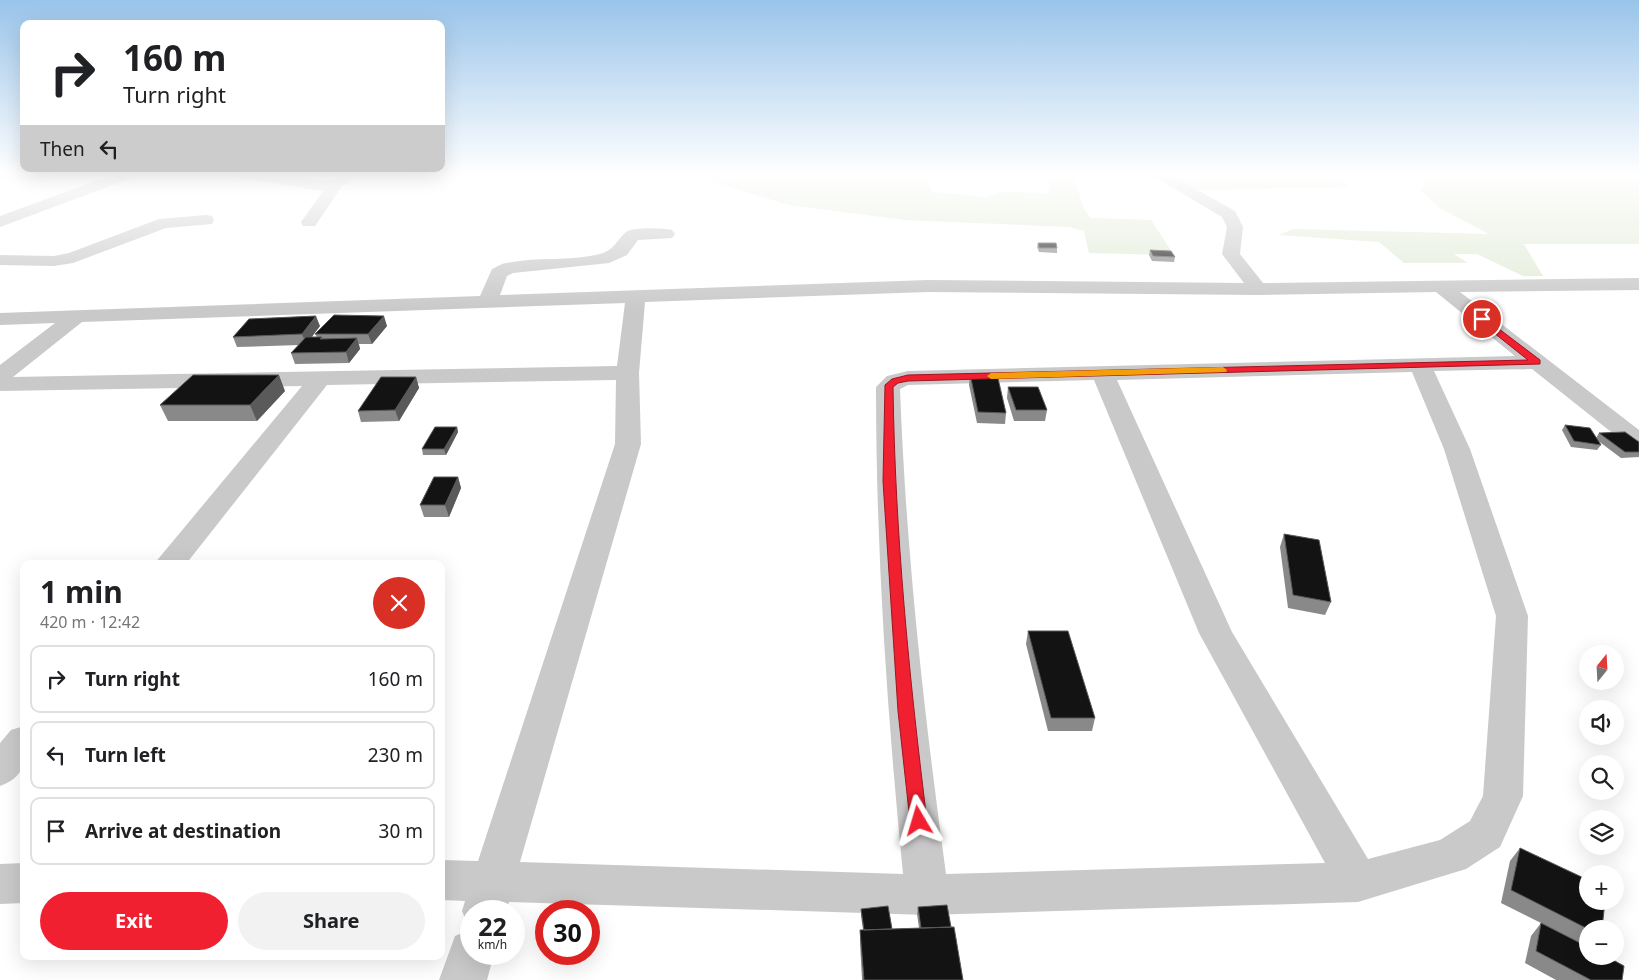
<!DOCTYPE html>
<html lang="en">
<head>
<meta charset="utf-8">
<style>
	:root { --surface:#fff; --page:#f2f2f2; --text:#202124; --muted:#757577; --line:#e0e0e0; --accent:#f12031 }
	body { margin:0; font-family:"Noto Sans",sans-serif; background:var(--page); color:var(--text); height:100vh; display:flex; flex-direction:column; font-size:19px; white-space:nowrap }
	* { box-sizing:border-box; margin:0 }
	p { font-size:16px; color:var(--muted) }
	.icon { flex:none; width:28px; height:28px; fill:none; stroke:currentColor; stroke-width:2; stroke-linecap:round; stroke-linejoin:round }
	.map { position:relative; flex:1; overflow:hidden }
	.side { position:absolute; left:20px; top:560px; width:425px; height:400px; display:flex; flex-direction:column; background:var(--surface); border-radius:10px; box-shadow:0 5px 20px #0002 }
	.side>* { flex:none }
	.top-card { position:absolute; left:20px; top:20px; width:425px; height:152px; border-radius:10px; box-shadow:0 5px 20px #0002; background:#fff; color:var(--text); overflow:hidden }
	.needle { width:32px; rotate:18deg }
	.fabs { position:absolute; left:1579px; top:645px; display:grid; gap:10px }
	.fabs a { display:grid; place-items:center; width:45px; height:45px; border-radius:50%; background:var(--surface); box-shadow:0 5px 20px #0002; font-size:25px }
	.speed { position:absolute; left:460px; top:900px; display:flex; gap:10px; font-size:25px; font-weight:700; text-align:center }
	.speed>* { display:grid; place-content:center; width:65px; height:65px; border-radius:50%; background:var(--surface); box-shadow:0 5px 20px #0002; line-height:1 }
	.speed small { font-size:12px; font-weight:400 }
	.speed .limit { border:8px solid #d22; background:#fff; color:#111 }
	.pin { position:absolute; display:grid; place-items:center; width:42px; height:42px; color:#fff; margin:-21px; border:2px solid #fff; border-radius:50%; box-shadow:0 1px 5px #0007 }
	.me { position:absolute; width:55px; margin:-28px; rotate:353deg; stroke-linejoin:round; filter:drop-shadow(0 0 4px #0008) }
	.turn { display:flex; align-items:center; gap:18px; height:105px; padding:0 20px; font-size:22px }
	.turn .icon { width:65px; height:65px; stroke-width:2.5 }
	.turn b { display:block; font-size:35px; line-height:42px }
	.then { display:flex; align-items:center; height:48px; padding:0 20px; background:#0003; gap:10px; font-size:19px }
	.round { display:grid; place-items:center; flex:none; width:52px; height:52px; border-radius:26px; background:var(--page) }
	.overview { display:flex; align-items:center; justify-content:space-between; height:85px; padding:0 20px }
	h1 { font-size:30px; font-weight:700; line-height:38px }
	.action { display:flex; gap:10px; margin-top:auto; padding:10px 20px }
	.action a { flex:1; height:58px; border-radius:30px; background:var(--accent); color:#fff; font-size:20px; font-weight:700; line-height:58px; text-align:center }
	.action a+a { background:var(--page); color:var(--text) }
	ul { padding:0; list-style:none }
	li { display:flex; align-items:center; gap:15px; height:68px; margin:0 10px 8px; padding:0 10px; border:2px solid var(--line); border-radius:10px }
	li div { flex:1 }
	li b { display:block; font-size:19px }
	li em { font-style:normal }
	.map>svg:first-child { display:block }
	.green { fill:#e2ebd7 }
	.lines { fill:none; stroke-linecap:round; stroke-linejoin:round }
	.minor { fill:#c9c9c9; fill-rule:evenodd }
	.wall { fill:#898989 }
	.shaded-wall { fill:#5a5a5a }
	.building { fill:#131313; stroke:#5a5a5a }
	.route { fill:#f12031; stroke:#9d1520 }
	.slow { fill:#f59e0b }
</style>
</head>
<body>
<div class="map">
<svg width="1639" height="980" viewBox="0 0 1639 980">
	<rect width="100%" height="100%" fill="#fff"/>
	<path class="green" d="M 0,173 L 76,173 C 51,179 26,180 0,179 Z
		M 684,173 L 918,173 L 929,177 L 932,192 L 986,197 L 1000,192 L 1048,193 L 1050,178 L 1074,178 L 1083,206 L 1090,218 L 1151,220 L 1174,255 L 1089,253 L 1084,231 L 1070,227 L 904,220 L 789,205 Z
		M 1164,173 L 1328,173 L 1350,187 L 1188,190 Z
		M 1461,173 L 1639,173 L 1639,244 L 1524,244 L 1543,276 L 1523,276 L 1477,254 L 1454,254 L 1468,263 L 1404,263 L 1379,242 L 1279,235 L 1293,229 L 1489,234 L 1441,209 L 1421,191 L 1426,180 L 1460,178 Z"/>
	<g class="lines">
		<path class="minor" d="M 117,173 L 139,173 L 137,176 L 0,227 L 0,216 Z
			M 228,173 L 268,173 L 323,181 L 337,178 L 341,173 L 356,173 L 347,184 L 342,186 L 315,226 L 303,226 L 301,222 L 323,191 L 235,177 Z
			M 1148,173 L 1167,173 L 1235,211 L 1243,227 L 1240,254 L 1263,283 L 1639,278 L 1639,290 L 1460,292 L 1639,430 L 1639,450 L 1630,447 L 1532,369 L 1434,371 L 1470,449 L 1528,616 L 1523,796 L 1500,847 L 1466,869 L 1358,902 L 927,915 L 509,902 L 506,911 L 471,911 L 471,927 L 468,926 L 462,911 L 465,901 L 441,900 L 441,860 L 478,861 L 615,444 L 616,380 L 327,385 L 186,564 L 154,564 L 302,386 L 0,391 L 0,365 L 55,323 L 0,325 L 0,313 L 480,296 L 492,269 L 502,264 C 534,256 568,262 600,254 C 614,250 616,241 626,232 C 632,227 664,228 672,230 L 675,234 L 672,238 L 638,240 L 627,255 L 609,263 L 513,273 L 507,276 L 500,295 L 928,280 L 1244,283 L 1222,254 L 1227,227 L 1222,217 ZM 928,292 L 1258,295 L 1436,292 L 1515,356 L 908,371 L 887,376 L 876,387 C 876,550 887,712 903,874 L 520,862 L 641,444 L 639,373 L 645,302 ZM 625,303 L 617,366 L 13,377 L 82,322 ZM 1412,372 L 1444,449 L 1496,616 L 1483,796 L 1470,821 L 1440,840 L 1368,859 L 1232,632 L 1117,380 ZM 1094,380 L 1199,633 L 1325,863 L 946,874 C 924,713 906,552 900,389 L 908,385 Z
			M 206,215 L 212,216 L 214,220 L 212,224 L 166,228 L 73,263 L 54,266 L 0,265 L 0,255 L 54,256 L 69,253 L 159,219 Z
			M 24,726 C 24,754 31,775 0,786 L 0,743 L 11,730 Z
			M 24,863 L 24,903 L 0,904 L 0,864 Z
			M 471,929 L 471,954 L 494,954 L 487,980 L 439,980 L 455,936 Z"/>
	</g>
	<path class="wall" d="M 1038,243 L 1057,248 L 1057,253 L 1039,252 L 1037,247 Z
		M 1150,250 L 1175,257 L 1174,262 L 1152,261 L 1149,255 Z
		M 320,326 L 312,337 L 317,337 L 315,334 L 387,326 L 372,344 L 359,344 L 360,349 L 349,363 L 295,364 L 291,353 L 299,345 L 237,347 L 233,337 Z
		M 970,374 L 1006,413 L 1005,424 L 977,423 L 969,385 Z
		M 416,377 L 419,388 L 399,421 L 361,422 L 358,411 Z
		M 1008,387 L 1047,410 L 1045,421 L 1014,421 L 1007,398 Z
		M 285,391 L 257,421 L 168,421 L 160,405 Z
		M 1565,425 L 1596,438 L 1599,433 L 1639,442 L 1639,457 L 1621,458 L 1597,440 L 1601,445 L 1597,450 L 1571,447 L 1562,430 Z
		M 457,427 L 458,432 L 446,455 L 423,455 L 422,449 Z
		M 458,477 L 461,488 L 449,517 L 424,517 L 420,505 Z
		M 1284,534 L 1331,602 L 1325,615 L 1288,608 L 1280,547 Z
		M 1028,631 L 1095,718 L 1092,731 L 1048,731 L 1026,644 Z
		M 1520,848 L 1588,929 L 1588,956 L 1622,980 L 1556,980 L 1525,963 L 1531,936 L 1541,923 L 1501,903 L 1510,861 Z
		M 918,907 L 951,927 L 963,980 L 862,980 L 860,943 L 860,930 L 863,930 L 861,916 L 861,909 L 892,929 L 919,928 L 917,914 Z"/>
	<path class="shaded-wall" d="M 316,316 L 320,326 L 306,344 L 302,334 Z
		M 384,316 L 387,326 L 372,344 L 368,334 Z
		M 357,338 L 360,349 L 349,363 L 346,352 Z
		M 279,375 L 285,391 L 257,421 L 250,405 Z
		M 416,377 L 419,388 L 399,421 L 395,410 Z
		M 457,427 L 458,432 L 446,455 L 444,449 Z
		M 458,477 L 461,488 L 449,517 L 445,505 Z"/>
	<path class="building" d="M 1038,243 L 1056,243 L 1057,248 L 1039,248 Z
		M 1150,250 L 1171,251 L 1175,257 L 1153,256 Z
		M 334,315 L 384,316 L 368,334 L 315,334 Z
		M 316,316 L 302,334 L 233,337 L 249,319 Z
		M 306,337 L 322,337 L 320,339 L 357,338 L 346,352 L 291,353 Z
		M 970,374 L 997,374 L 1006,413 L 978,412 Z
		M 193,375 L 279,375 L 250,405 L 160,405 Z
		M 381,377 L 416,377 L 395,410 L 358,411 Z
		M 1008,387 L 1038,387 L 1047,410 L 1016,410 Z
		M 1565,425 L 1590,428 L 1601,445 L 1574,441 Z
		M 435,427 L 457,427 L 444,449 L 422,449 Z
		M 1625,432 L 1639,442 L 1639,452 L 1625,452 L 1599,433 Z
		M 434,477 L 458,477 L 445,505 L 420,505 Z
		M 1284,534 L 1319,540 L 1331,602 L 1293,595 Z
		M 1028,631 L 1068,631 L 1095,718 L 1051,718 Z
		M 1520,848 L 1588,880 L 1588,901 L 1605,901 L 1602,929 L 1588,929 L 1511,890 Z
		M 947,905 L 951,927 L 921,928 L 918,907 Z
		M 888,906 L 892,929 L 864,930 L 861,909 Z
		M 1541,923 L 1588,947 L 1588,956 L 1606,956 L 1624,966 L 1622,980 L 1591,980 L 1536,951 Z
		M 954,927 L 963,980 L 864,980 L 860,930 Z"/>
	<linearGradient id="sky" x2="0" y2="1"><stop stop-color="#99c4ea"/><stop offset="0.56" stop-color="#fff"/><stop offset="1" stop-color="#fff" stop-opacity="0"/></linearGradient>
	<rect width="1639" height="311" fill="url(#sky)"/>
	<path class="route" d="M 1482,316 L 1540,360 L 1540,364 L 908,381 L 898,383 L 893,387 C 895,533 909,677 927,821 L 925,826 L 919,829 L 913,826 L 910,821 L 898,711 L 883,481 L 885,385 L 892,379 L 908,375 L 1528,360 L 1479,321 L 1479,317 Z"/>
	<path class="slow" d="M 1223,367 L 1227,370 L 1226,372 L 991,379 L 987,376 L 991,373 Z"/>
</svg>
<div class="fabs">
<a><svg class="needle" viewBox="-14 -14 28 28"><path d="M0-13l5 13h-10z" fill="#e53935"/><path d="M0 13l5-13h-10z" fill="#757577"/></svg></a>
<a><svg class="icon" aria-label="sound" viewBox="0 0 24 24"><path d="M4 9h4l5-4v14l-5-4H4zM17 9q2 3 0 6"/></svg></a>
<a><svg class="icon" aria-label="search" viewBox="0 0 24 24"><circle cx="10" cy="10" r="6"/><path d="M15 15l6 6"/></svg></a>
<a><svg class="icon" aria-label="layers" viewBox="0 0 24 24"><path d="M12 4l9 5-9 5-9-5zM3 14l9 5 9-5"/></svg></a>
<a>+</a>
<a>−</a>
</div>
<div class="speed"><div>22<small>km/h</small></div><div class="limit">30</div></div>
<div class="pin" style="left:1482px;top:319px;background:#d93025"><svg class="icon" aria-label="arrive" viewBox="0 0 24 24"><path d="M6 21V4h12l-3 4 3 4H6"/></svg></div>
<svg class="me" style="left:919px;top:821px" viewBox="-20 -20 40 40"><path d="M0-17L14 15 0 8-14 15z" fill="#f12031" stroke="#fff" stroke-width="4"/></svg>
<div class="top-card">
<div class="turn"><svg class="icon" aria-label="right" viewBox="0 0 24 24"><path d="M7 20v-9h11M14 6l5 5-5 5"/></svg><div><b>160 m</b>Turn right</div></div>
<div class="then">Then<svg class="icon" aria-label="left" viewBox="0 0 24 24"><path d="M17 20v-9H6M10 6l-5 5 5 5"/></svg></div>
</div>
<section class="side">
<div class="overview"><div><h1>1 min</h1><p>420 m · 12:42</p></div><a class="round" style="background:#d93025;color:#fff"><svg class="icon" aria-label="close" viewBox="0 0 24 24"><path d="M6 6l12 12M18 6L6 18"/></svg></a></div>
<ul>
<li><svg class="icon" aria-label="right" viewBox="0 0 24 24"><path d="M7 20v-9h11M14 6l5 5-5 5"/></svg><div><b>Turn right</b></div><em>160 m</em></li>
<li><svg class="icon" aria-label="left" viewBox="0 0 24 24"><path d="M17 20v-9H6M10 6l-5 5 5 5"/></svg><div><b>Turn left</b></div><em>230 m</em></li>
<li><svg class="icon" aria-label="arrive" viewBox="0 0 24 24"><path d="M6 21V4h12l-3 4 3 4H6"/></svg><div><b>Arrive at destination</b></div><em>30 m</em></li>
</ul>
<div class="action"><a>Exit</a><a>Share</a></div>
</section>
</div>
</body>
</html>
